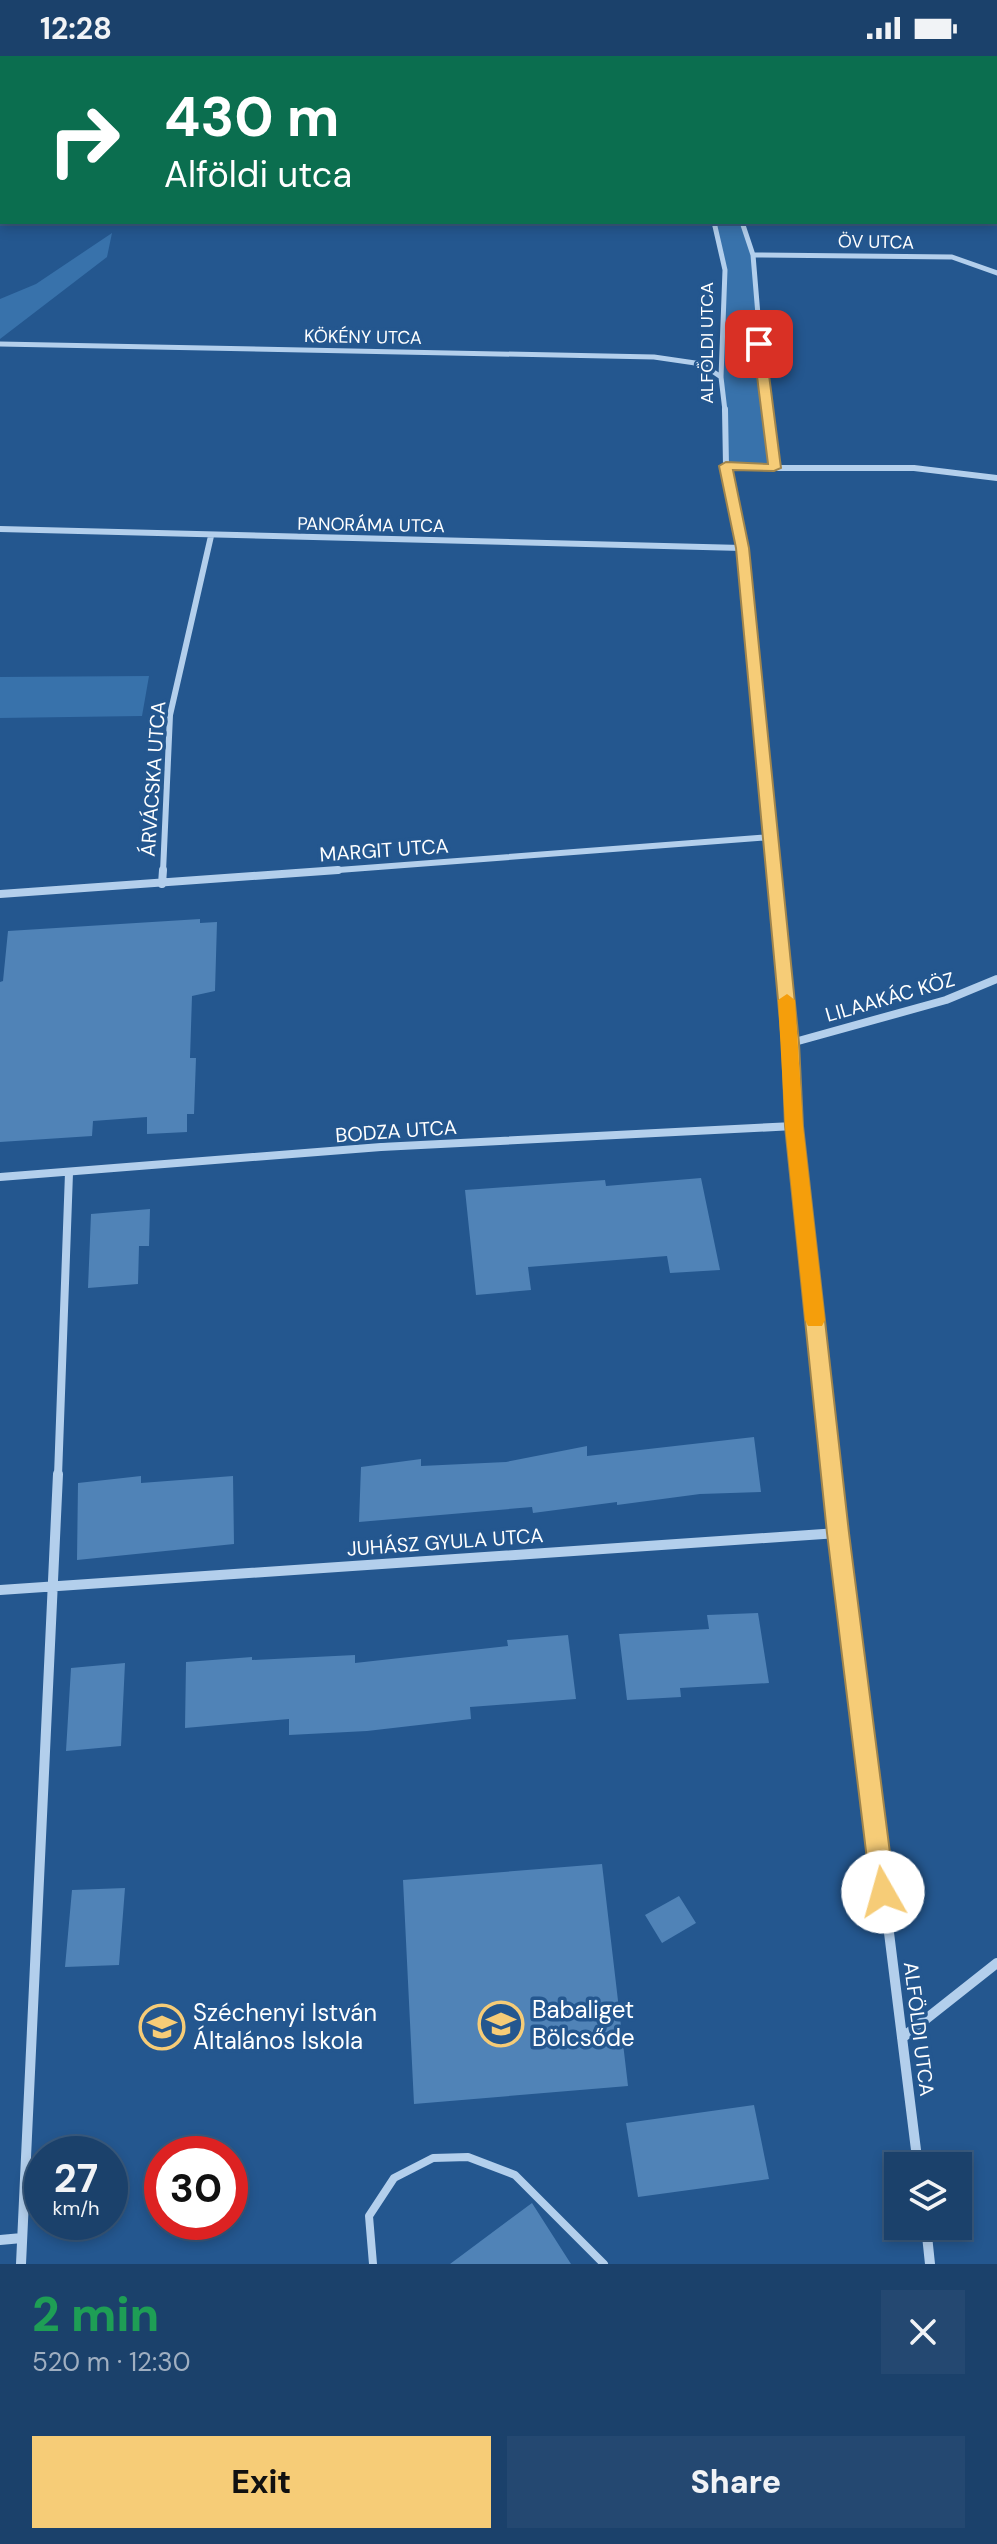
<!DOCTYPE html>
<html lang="en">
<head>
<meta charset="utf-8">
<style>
	:root { --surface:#1b416b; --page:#244871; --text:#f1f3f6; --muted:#a0afc1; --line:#395a7e; --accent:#f6cc77 }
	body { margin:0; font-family:"DM Sans",sans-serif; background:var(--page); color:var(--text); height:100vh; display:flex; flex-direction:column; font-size:30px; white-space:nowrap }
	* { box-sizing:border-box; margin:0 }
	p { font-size:26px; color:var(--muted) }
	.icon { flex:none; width:44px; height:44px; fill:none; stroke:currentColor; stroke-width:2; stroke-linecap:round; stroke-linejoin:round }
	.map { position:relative; height:2208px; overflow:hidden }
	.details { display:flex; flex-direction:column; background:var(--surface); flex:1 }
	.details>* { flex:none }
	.banner { position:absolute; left:0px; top:0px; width:998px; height:168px; box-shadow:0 4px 12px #0003,0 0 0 2px var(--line); background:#0b6e4f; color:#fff; overflow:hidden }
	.tools { position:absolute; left:884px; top:2096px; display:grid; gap:16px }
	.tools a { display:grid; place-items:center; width:88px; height:88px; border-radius:0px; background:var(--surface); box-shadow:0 4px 12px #0003,0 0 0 2px var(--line); font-size:40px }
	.speed { position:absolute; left:24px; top:2080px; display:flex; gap:16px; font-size:40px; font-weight:700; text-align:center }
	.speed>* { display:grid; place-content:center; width:104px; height:104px; border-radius:50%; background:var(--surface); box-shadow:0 4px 12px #0003,0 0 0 2px var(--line); line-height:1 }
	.speed small { font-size:20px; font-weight:400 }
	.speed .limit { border:12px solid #d22; background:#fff; color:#111 }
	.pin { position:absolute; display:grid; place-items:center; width:68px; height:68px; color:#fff; margin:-34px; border-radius:16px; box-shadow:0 4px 12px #0006 }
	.me { position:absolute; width:88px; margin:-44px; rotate:353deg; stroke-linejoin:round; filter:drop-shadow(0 0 6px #0008) }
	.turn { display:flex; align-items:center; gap:28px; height:168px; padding:0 32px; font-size:36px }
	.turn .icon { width:104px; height:104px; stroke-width:2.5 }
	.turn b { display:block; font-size:56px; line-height:68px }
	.round { display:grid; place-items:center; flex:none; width:84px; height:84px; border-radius:0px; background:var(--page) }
	.headline { display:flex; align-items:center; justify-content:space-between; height:136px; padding:0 32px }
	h1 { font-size:48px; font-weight:800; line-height:60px; color:#1e9e55 }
	.button { display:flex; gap:16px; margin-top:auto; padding:16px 32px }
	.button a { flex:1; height:92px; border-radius:0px; background:var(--accent); color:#111; font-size:32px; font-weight:800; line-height:92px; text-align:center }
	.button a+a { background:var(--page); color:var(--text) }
	.status { display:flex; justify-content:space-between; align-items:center; height:56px; padding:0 40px; background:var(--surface); direction:ltr }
	.status svg { height:22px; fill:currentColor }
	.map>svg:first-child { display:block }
	.green { fill:#3872ab }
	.building { fill:#5083b7 }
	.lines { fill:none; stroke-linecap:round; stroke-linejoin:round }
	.lane { stroke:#b3cfec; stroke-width:8 }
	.street-far3 { stroke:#b3cfec; stroke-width:5 }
	.street-far2 { stroke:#b3cfec; stroke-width:6 }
	.street-far1 { stroke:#b3cfec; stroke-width:8 }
	.street { stroke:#b3cfec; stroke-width:10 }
	.primary { fill:#f8fbff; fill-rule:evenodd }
	.route { fill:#f6cc77; stroke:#a0854d; stroke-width:2 }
	.slow { fill:#f59e0b }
	.labels { text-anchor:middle; stroke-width:7; stroke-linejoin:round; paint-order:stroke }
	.far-street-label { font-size:18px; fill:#fff; stroke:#24578f }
	.street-label { font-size:20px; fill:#fff; stroke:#24578f }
	.near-poi-label { font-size:24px; fill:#fff; stroke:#24578f; text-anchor:start }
</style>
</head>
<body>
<div class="status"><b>12:28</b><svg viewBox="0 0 49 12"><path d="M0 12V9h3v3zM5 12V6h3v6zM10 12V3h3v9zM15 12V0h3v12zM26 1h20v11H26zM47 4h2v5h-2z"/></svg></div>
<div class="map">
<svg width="997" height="2208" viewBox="0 0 997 2208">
	<rect width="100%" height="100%" fill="#24578f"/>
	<path class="green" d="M 714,166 L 742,166 L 753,199 L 761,318 L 774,412 L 726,410 L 721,321 L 725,214 Z
		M 112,177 L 107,201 L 0,283 L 0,243 L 36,228 Z
		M 149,620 L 142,660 L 0,662 L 0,621 Z"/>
	<path class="building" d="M 200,863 L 200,867 L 217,866 L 215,935 L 192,940 L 190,1002 L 196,1002 L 194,1058 L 187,1058 L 187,1076 L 147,1078 L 147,1061 L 93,1065 L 92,1080 L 0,1086 L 0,926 L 3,925 L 8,875 Z
		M 701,1122 L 720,1214 L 670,1217 L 667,1200 L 528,1211 L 531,1234 L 476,1239 L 465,1134 L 605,1124 L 606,1130 Z
		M 150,1153 L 149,1190 L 139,1190 L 138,1228 L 88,1232 L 91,1158 Z
		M 754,1381 L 761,1436 L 700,1438 L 617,1449 L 617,1446 L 533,1457 L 532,1451 L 359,1466 L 361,1411 L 421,1403 L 421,1410 L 506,1406 L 587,1390 L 587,1400 Z
		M 141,1420 L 141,1427 L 233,1420 L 234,1488 L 77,1504 L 78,1427 Z
		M 758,1557 L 769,1627 L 680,1632 L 681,1641 L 627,1644 L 619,1578 L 709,1573 L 707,1559 Z
		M 568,1579 L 576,1643 L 470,1651 L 471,1663 L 367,1675 L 289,1679 L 289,1663 L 185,1672 L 186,1606 L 252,1601 L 252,1604 L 355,1599 L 355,1607 L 508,1590 L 507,1584 Z
		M 125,1607 L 121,1690 L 66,1695 L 71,1612 Z
		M 602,1808 L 628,2030 L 414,2048 L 403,1824 Z
		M 125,1832 L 119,1909 L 65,1911 L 72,1834 Z
		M 679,1840 L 696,1867 L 662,1887 L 645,1859 Z
		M 754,2049 L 769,2123 L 638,2141 L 626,2067 Z
		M 532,2147 L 571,2208 L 450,2208 Z"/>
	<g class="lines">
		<path class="lane" d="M 373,2208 L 369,2160 L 394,2122 L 433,2102 L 468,2101 L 515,2119 L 604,2208"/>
		<path class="street-far3" d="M 714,166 L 725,214 L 721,321 L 725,355
			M 742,166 L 753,199 L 766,355
			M 753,199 L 952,201 L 997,217
			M 0,288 L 654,301 L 702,308 L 721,321"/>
		<path class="street-far2" d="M 725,353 L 726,410 L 742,492 L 774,816
			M 726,410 L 774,412 L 766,353
			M 774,412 L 914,412 L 997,422
			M 0,473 L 742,492
			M 163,816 L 170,659 L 211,480
			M 312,816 L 771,781"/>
		<path class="street-far1" d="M 774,814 L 791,987 L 794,1070 L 832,1420
			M 162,828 L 163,814
			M 0,838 L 338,814
			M 791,987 L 946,944 L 997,923
			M 0,1121 L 381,1091 L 794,1070
			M 58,1420 L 69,1117"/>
		<path class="street" d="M 832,1418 L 918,2110
			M 0,1534 L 838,1477
			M 902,1982 L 997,1907
			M 926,2170 L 930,2208
			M 0,2184 L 22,2182
			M 21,2208 L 58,1418"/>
		<path class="primary" d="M 980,0 L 996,0 L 997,2 L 981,2 Z"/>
	</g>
	<path class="route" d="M 759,285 L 765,288 L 781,412 L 774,415 L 733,414 L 749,492 L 799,987 L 803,1070 L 849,1477 L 895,1836 L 892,1844 L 883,1847 L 875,1844 L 871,1836 L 827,1477 L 785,1070 L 782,987 L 736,492 L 719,410 L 726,406 L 768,408 L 753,288 Z"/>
	<path class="slow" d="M 787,938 L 795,944 L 803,1070 L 825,1264 L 822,1270 L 808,1270 L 805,1264 L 785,1070 L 778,944 Z"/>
	<defs>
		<g id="school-ring" transform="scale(2.3)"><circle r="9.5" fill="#24578f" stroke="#f6cc77" stroke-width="1.5"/><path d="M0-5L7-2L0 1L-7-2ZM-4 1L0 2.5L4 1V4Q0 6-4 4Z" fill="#f6cc77"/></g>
	</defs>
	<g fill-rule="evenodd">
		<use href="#school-ring" x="501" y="1968"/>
		<use href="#school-ring" x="162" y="1971"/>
	</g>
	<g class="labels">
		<g class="far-street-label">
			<text transform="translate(876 186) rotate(1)" y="6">ÖV UTCA</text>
			<text transform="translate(363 281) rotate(1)" y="6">KÖKÉNY UTCA</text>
			<text transform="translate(707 287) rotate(-90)" y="6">ALFÖLDI UTCA</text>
			<text transform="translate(371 469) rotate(1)" y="6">PANORÁMA UTCA</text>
		</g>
		<g class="street-label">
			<text transform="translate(153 723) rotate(-86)" y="7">ÁRVÁCSKA UTCA</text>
			<text transform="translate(384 794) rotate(-4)" y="7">MARGIT UTCA</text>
			<text transform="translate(890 941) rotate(-16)" y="7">LILAAKÁC KÖZ</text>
			<text transform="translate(396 1075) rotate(-4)" y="7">BODZA UTCA</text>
			<text transform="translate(445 1486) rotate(-4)" y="7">JUHÁSZ GYULA UTCA</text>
			<text transform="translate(919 1973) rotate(83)" y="7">ALFÖLDI UTCA</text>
		</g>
		<g class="near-poi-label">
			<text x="532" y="1962">Babaliget<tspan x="532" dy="28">Bölcsőde</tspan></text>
			<text x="193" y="1965">Széchenyi István<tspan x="193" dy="28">Általános Iskola</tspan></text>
		</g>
	</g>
</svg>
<div class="tools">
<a><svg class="icon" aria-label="layers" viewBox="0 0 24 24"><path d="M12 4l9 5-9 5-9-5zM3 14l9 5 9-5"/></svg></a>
</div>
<div class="speed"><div>27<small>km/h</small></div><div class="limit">30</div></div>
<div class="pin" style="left:759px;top:288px;background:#d93025"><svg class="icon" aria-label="arrive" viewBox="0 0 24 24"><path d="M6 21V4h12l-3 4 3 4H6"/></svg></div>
<svg class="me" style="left:883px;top:1836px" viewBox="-20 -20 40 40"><circle r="19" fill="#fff"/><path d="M0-13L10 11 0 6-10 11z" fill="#f6cc77"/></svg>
<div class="banner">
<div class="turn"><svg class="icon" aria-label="right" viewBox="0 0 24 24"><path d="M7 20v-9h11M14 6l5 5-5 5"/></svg><div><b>430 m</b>Alföldi utca</div></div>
</div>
</div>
<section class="details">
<div class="headline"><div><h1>2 min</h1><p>520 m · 12:30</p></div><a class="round"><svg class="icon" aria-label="close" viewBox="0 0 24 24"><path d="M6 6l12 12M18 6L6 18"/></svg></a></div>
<div class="button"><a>Exit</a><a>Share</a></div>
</section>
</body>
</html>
